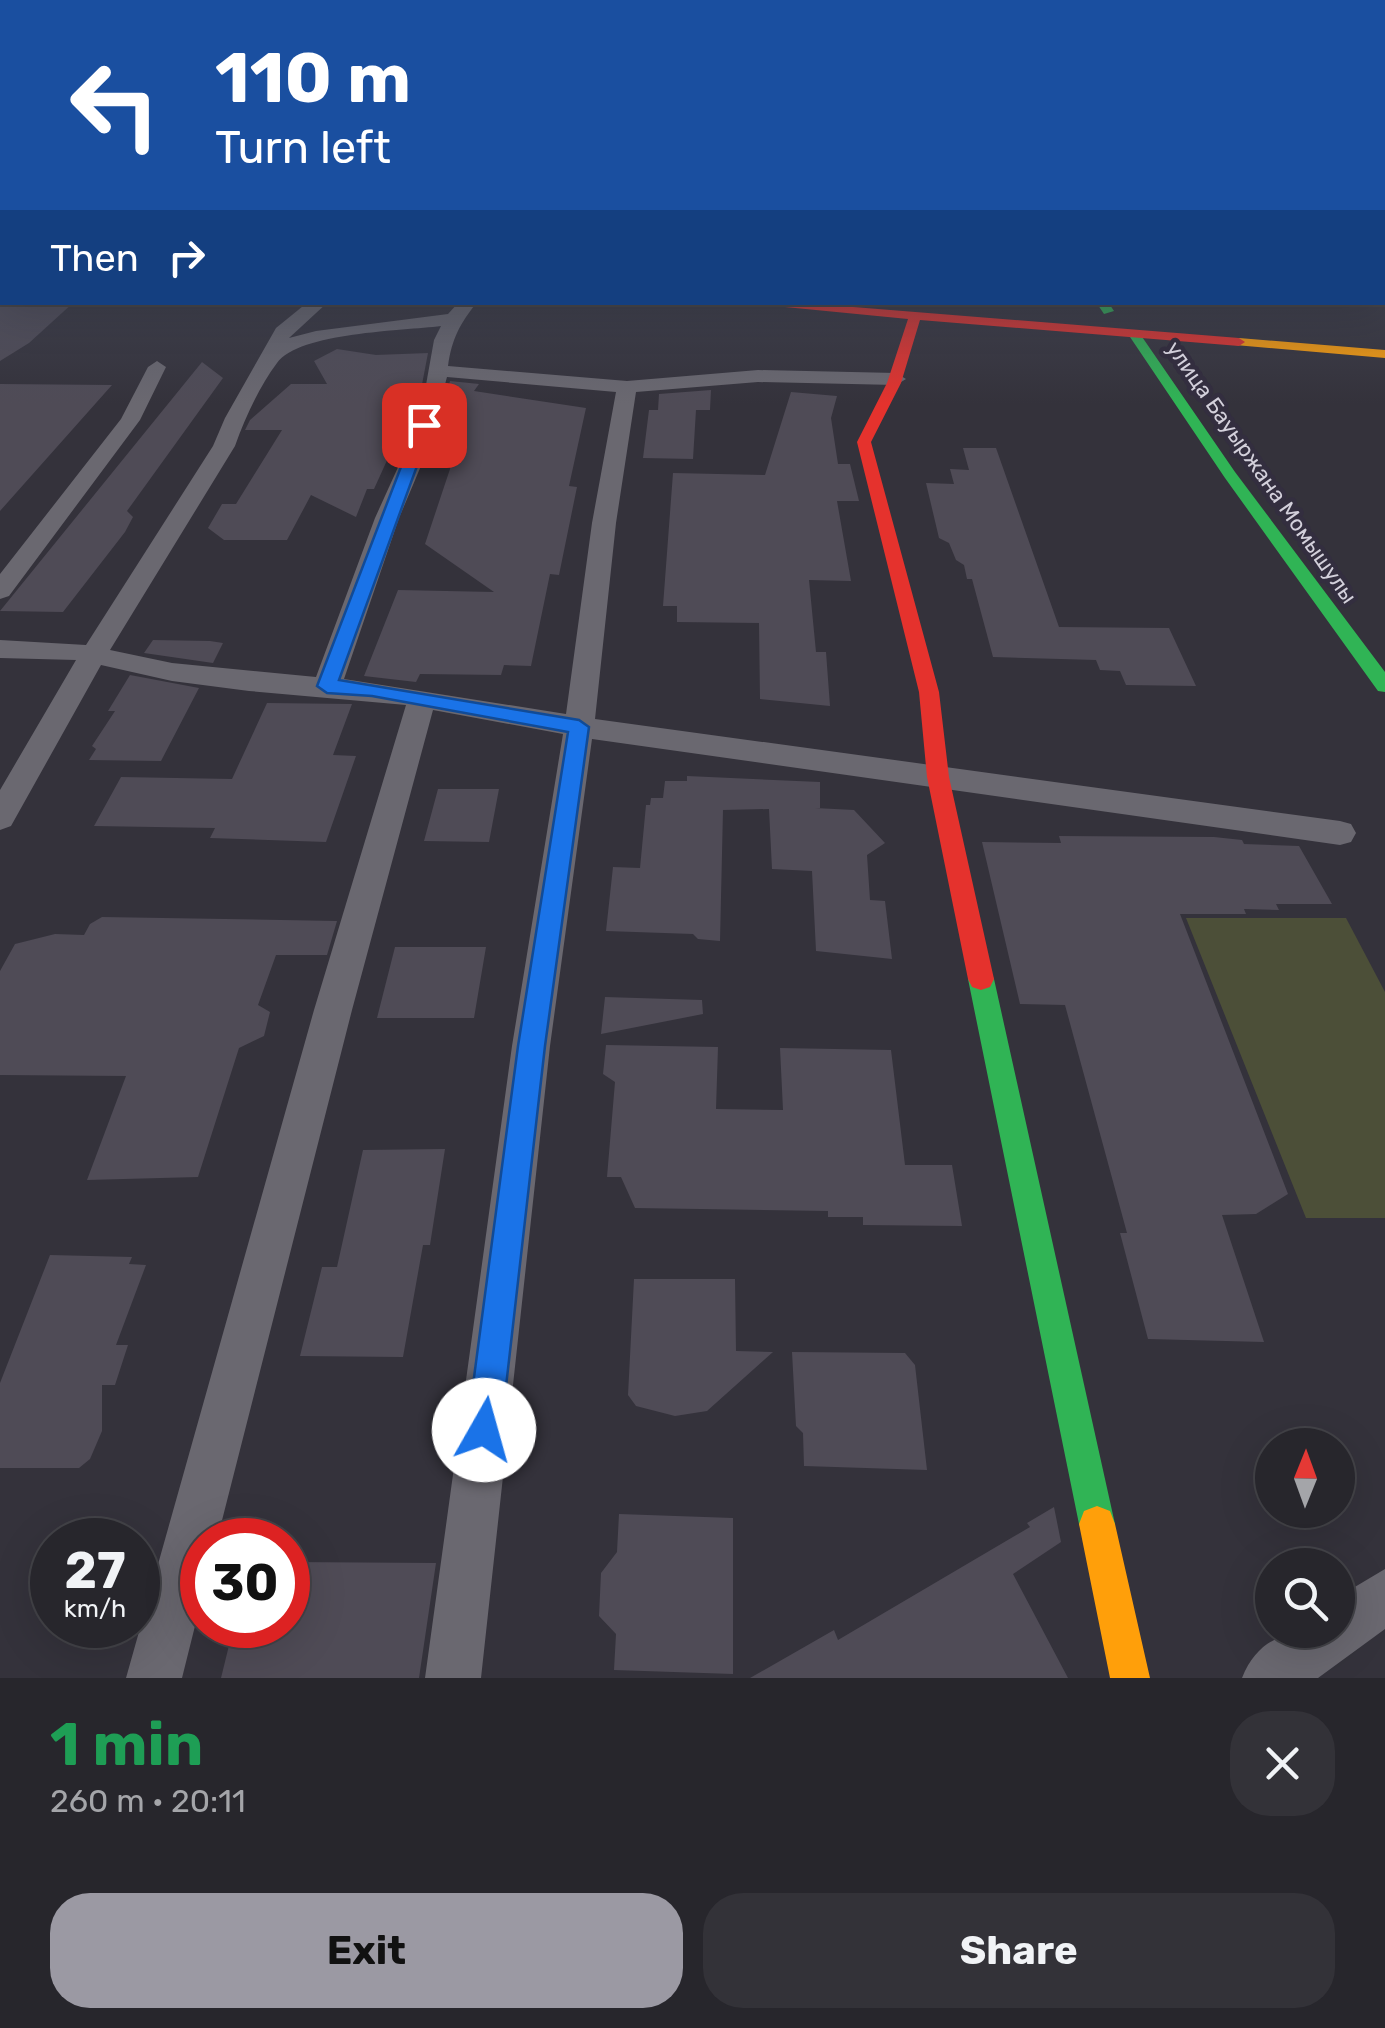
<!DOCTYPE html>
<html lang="en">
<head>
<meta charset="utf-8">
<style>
	:root { --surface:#27262c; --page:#333238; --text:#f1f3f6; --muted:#a4a5a9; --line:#434348; --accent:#9b99a3 }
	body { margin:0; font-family:Rubik,sans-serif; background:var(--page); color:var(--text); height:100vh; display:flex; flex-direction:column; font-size:38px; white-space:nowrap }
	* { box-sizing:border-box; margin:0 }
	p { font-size:32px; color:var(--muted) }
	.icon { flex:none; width:55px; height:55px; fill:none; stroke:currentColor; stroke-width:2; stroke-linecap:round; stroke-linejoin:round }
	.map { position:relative; height:1678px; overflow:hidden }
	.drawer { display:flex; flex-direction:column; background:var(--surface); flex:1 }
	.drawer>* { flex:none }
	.hud { position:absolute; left:0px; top:0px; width:1385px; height:305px; box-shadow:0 10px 40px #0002,0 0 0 2px var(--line); background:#1a4fa0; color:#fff; overflow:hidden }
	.needle { width:65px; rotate:1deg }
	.buttons { position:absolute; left:1255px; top:1428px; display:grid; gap:20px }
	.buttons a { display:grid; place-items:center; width:100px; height:100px; border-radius:50%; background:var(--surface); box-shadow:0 10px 40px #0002,0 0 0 2px var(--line); font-size:50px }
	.speed { position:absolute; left:30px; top:1518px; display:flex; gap:20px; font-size:50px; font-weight:700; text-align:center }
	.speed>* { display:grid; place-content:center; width:130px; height:130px; border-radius:50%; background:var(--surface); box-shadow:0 10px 40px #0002,0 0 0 2px var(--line); line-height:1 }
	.speed small { font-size:25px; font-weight:400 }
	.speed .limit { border:15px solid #d22; background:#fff; color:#111 }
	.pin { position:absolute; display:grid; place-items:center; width:85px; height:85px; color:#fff; margin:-42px; border-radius:20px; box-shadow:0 5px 15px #0006 }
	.me { position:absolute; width:110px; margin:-55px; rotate:7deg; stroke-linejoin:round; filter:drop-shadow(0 0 8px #0008) }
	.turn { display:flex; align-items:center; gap:35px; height:210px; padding:0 50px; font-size:45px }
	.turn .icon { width:130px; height:130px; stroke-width:2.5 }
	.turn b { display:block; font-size:70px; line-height:85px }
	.then { display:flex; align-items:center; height:95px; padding:0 50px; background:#0003; gap:20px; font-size:38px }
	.round { display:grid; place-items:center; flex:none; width:105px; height:105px; border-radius:40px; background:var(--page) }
	.head { display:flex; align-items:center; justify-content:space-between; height:170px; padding:0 50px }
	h1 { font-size:60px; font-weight:700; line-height:75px; color:#1e9e55 }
	.button { display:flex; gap:20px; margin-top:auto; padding:20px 50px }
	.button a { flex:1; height:115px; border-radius:40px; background:var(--accent); color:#111; font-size:40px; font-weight:700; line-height:115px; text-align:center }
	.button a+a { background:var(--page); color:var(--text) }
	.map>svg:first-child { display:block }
	.green { fill:#4c4f38 }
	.building { fill:#4f4b56 }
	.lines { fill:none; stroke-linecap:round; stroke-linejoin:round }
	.street { fill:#6a6870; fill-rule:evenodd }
	.fast { fill:#30b455; fill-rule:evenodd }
	.slow { fill:#ff9f0a; fill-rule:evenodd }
	.jam { fill:#e5322d; fill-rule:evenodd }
	.route { fill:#1a73e8; stroke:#114b97; stroke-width:2.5 }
	.labels { text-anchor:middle; stroke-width:9; stroke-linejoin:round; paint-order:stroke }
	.far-street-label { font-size:22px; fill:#d3d0db; stroke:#332e3f }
</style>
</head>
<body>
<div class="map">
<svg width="1385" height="1678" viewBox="0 0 1385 1678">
	<rect width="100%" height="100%" fill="#34323b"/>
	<path class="green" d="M 1186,918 L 1346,918 L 1385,992 L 1385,1218 L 1306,1218 Z"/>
	<path class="building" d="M 0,302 L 74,302 L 29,343 L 0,361 Z
		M 337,349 L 376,355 L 428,353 L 420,395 L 399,456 L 389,456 L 374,489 L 367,489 L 356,517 L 311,495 L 287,540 L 224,540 L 208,528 L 222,504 L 236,504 L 282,430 L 245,430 L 250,420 L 291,384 L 327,384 L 314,361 Z
		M 202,362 L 223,378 L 127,511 L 133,517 L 125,532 L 63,612 L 0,611 Z
		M 450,381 L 479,384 L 474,391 L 586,408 L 569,486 L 577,487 L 559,575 L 550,574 L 531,666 L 504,665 L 501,675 L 420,674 L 416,682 L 364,676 L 398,590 L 494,592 L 425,544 L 454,457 L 429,457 Z
		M 0,384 L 112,385 L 0,511 Z
		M 711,390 L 710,410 L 696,410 L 693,459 L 643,458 L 649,410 L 658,410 L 659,394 Z
		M 791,392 L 837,396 L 831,418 L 838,464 L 850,464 L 859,501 L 837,501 L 851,581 L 809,580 L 816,652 L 826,652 L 830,706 L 760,699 L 759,623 L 677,622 L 677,606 L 663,606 L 673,473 L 765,475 Z
		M 963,448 L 996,448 L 1059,627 L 1169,628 L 1196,686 L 1126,685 L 1120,671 L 1100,670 L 1096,660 L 993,657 L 972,579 L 967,579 L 964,565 L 956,560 L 949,543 L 939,538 L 926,483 L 954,484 L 950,469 L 969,470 Z
		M 153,640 L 210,641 L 223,643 L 213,663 L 144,653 Z
		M 130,675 L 199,688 L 161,761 L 89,760 L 96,749 L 92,746 L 115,711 L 108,711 Z
		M 267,703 L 352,704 L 333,755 L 356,756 L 326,842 L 210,838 L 215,828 L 94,826 L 121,777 L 232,779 Z
		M 687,776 L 820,782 L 820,808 L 815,808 L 854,810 L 885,843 L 867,855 L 870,900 L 885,901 L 892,959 L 816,951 L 812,871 L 772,869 L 769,809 L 723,810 L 720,941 L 698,939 L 693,934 L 606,931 L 613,867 L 640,868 L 646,805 L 650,805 L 651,798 L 663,798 L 665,781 L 687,781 Z
		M 438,789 L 499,789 L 489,842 L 424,841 Z
		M 1059,836 L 1214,837 L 1242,840 L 1244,844 L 1299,846 L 1332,904 L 1276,904 L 1279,910 L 1244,909 L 1246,914 L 1180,914 L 1288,1194 L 1256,1214 L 1222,1215 L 1264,1342 L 1148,1339 L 1120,1233 L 1127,1233 L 1065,1005 L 1020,1004 L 982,842 L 1061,843 Z
		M 102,917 L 337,921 L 327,955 L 276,955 L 258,1005 L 270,1012 L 264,1036 L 239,1048 L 198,1177 L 87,1180 L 126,1076 L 0,1075 L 0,971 L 15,944 L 55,934 L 84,935 L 90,924 Z
		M 395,947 L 486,947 L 474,1018 L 377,1018 Z
		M 605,997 L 702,1000 L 703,1014 L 601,1034 Z
		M 606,1045 L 718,1047 L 716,1109 L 783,1110 L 780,1048 L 891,1050 L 905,1165 L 952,1165 L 962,1226 L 863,1225 L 863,1217 L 828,1217 L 828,1211 L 635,1208 L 621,1177 L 607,1177 L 615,1082 L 603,1074 Z
		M 445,1149 L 430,1245 L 423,1245 L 403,1357 L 300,1356 L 322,1267 L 337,1267 L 363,1150 Z
		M 50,1255 L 132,1257 L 129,1264 L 146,1265 L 116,1345 L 128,1345 L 115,1385 L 102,1385 L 102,1431 L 90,1459 L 79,1468 L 0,1468 L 0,1383 Z
		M 634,1279 L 735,1279 L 736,1351 L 773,1352 L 707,1411 L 675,1416 L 636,1406 L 628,1395 Z
		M 792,1352 L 905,1353 L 915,1365 L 927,1470 L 804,1466 L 803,1433 L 796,1426 Z
		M 1054,1507 L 1061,1542 L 1013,1574 L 1068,1678 L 750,1678 L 834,1630 L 838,1640 L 1030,1527 L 1027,1523 Z
		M 619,1514 L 733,1518 L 733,1674 L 614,1670 L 616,1634 L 599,1616 L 601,1573 L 617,1552 Z
		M 288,1562 L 436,1563 L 419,1678 L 221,1678 L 234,1625 L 288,1625 Z"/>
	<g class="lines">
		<path class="street" d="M 2,249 L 2,260 L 0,261 L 0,250 Z
			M 308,302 L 328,302 L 289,338 L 316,331 L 448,314 L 459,302 L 477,302 C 460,324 452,338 448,366 L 627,381 L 758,370 L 896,373 L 906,379 L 896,385 L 758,382 L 636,392 L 616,523 L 595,719 L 1340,821 L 1351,824 L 1356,833 L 1351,842 L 1340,845 L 592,739 L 550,1046 L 481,1678 L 425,1678 L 512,1046 L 563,734 L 433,710 L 352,1010 L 217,1540 L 202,1540 L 202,1598 L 182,1678 L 126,1678 L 314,1010 L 406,705 L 249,691 L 172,681 L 101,665 L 11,826 L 0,830 L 0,790 L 76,660 L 0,658 L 0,640 L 86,645 L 213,446 L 225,418 L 276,328 ZM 441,326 L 434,340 L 424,396 L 404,454 L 375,518 L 316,677 L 172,663 L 110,650 L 235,446 C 245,418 259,387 277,363 C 300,332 402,331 441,326 ZM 447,377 L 616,392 L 592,523 L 566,714 L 344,679 L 399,518 L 426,454 Z
			M 157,361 L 166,367 L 140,420 L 9,596 L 0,599 L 0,574 L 121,419 L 148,367 Z
			M 1385,1569 L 1385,1629 L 1318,1678 L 1242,1678 C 1260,1633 1294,1630 1338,1630 L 1338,1597 Z"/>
		<path class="fast" d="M 1096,302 L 1108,302 L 1114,311 L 1104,314 Z
			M 1130,331 L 1138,331 L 1235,472 L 1385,672 L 1385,692 L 1378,691 L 1225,478 L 1128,334 Z
			M 981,968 L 990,971 L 994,979 L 1115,1524 L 1110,1537 L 1097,1542 L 1084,1537 L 1079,1524 L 968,979 L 972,971 Z"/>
		<path class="slow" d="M 0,240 L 2,240 L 2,247 L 0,247 Z
			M 1239,338 L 1385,350 L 1385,358 L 1235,345 L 1233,342 Z
			M 1097,1506 L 1110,1511 L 1115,1524 L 1150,1678 L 1110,1678 L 1079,1524 L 1084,1511 Z"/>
		<path class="jam" d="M 734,302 L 791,302 L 1239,338 L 1245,342 L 1239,346 L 920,320 L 901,383 L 871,442 L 939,692 L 949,777 L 994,979 L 990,987 L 981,990 L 972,987 L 968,979 L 927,777 L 919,692 L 857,442 L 887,383 L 908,319 Z"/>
	</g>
	<linearGradient id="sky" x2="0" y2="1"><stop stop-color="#1d1c20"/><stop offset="0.42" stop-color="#4a4f60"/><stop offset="1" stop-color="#4a4f60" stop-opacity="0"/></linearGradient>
	<rect width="1385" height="404" fill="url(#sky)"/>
	<path class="route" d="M 424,420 L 432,425 L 339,680 L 579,720 L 589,727 L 545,1046 L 501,1430 L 496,1442 L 484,1448 L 472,1442 L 467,1430 L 518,1046 L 568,732 L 372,696 L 327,693 L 317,686 L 417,425 Z"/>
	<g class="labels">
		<g class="far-street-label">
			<text transform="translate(1262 472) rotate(55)" y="8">улица Бауыржана Момышулы</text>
		</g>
	</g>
</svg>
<div class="buttons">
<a><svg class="needle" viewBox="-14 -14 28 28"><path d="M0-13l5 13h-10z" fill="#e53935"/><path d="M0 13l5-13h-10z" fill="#a4a5a9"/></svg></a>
<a><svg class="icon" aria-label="search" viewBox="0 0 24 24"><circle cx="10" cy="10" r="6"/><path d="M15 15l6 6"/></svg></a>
</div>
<div class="speed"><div>27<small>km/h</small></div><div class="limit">30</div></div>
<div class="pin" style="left:424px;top:425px;background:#d93025"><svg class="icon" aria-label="arrive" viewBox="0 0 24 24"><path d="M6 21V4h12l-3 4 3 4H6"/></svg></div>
<svg class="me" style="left:484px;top:1430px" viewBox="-20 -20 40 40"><circle r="19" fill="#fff"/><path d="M0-13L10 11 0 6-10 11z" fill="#1a73e8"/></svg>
<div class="hud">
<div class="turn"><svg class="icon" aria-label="left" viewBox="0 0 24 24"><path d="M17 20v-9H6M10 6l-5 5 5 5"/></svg><div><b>110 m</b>Turn left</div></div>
<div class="then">Then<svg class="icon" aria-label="right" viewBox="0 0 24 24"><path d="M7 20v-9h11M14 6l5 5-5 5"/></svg></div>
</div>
</div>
<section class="drawer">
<div class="head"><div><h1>1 min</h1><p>260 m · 20:11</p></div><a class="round"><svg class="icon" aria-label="close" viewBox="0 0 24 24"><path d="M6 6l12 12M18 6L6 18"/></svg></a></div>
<div class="button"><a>Exit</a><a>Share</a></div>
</section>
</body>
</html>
